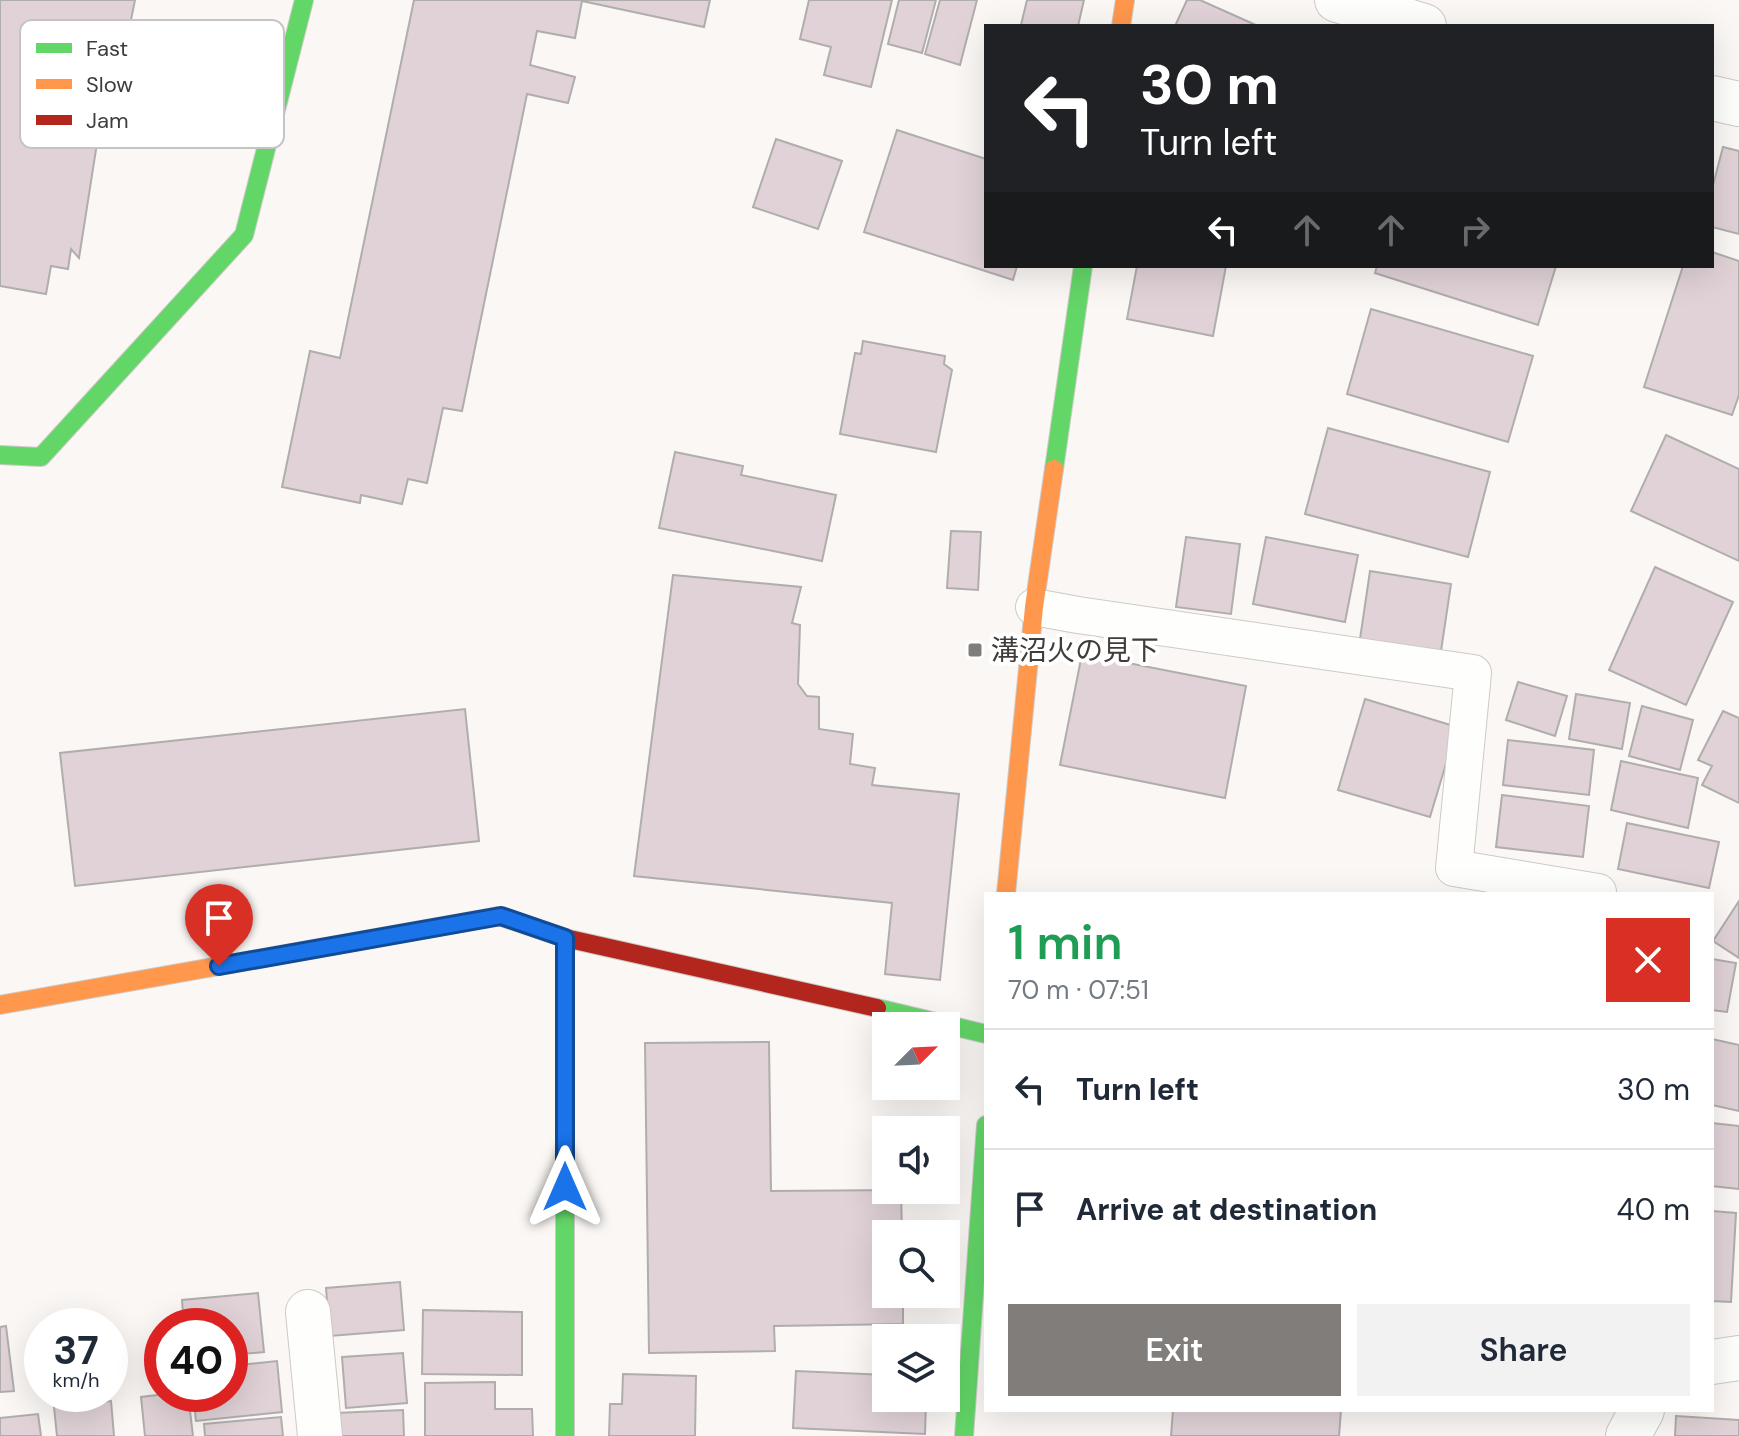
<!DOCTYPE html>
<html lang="en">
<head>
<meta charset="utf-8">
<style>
	:root { --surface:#fff; --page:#f2f2f3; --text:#1f2937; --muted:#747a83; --line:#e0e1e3; --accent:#807d7a }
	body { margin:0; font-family:"DM Sans","Noto Sans JP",sans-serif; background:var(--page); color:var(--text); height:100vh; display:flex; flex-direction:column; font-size:30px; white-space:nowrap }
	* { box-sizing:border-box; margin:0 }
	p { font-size:26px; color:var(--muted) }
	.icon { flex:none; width:44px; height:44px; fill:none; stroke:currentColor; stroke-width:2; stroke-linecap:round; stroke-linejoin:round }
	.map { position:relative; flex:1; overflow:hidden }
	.drawer { position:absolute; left:984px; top:892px; width:730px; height:520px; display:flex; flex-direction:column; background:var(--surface); border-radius:0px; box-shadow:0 8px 32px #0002 }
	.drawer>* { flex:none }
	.top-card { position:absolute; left:984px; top:24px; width:730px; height:244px; border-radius:0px; box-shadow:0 8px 32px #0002; background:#202124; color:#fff; overflow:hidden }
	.needle { width:52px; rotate:66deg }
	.buttons { position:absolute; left:872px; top:1012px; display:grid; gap:16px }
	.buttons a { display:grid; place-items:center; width:88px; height:88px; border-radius:0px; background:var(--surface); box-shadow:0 8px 32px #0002; font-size:40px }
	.speed { position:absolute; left:24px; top:1308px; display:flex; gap:16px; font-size:40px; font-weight:700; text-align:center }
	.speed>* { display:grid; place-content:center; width:104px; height:104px; border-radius:50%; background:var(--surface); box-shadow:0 8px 32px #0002; line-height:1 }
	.speed small { font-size:20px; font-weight:400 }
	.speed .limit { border:12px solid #d22; background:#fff; color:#111 }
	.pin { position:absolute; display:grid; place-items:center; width:68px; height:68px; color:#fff; margin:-82px -34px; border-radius:50% 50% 50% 0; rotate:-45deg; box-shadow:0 0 8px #0007 }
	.pin .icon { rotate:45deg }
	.me { position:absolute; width:88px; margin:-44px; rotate:0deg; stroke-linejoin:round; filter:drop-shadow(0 0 6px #0008) }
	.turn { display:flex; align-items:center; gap:28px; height:168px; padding:0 24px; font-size:36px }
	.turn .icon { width:104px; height:104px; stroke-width:2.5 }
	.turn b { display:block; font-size:56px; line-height:68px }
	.lanes { display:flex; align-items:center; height:76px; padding:0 24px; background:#0003; justify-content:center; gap:40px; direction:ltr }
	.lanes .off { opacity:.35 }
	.round { display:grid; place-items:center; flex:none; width:84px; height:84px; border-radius:0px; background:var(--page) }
	.head { display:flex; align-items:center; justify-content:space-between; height:136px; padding:0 24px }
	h1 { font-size:48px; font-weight:600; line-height:60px; color:#1e9e55 }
	.button { display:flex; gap:16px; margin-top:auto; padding:16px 24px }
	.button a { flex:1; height:92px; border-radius:0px; background:var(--accent); color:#fff; font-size:32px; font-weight:600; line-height:92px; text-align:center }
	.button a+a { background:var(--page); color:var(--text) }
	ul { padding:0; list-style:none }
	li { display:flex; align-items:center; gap:24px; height:120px; padding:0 24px; border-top:2px solid var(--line) }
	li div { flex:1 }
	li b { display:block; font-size:30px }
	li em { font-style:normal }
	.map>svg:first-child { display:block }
	.building { fill:#e0d2d7; stroke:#b0aead; stroke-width:2 }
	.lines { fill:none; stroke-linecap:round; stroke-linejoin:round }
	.lane-casing { stroke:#cdcac7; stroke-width:38 }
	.street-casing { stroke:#cdcac7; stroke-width:46 }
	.fast-casing { stroke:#cdcac7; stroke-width:20 }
	.slow-casing { stroke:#cdcac7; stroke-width:20 }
	.jam-casing { stroke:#cdcac7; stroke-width:20 }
	.lane { stroke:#fefefd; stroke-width:36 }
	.street { stroke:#fefefd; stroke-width:44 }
	.fast { stroke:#63d668; stroke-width:18 }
	.slow { stroke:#ff974d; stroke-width:18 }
	.jam { stroke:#b3261e; stroke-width:18 }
	.route-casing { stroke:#114b97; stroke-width:20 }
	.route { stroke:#1a73e8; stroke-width:14 }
	.poi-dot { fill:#807d7a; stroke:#fff; stroke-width:3 }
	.labels { text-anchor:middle; stroke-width:8; stroke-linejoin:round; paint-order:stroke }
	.poi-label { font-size:28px; fill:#3f3c39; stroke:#fff; text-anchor:start }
	.key { fill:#fff; stroke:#c5c4c4; stroke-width:2 }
	.key-label { font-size:22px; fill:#3f3c39 }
</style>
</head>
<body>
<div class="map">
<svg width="1739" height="1436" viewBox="0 0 1739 1436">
	<rect width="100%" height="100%" fill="#faf7f4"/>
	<path class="building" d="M 0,0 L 135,0 L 127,40 L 114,35 L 79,258 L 71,249 L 68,269 L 51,266 L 46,294 L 0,286 Z
		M 414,0 L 710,0 L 704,27 L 582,1 L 575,38 L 537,31 L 530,65 L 575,77 L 568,103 L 527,94 L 462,411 L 443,408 L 427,483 L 408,479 L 402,504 L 361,495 L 360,503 L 282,487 L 310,351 L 340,358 Z
		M 809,0 L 892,0 L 871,87 L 824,75 L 831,47 L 800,39 Z
		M 899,0 L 936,0 L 922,53 L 888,44 Z
		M 940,0 L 977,0 L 960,65 L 925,54 Z
		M 1027,0 L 1084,0 L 1078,26 L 1021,25 Z
		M 1187,0 L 1200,0 L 1258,26 L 1175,26 Z
		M 897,130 L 986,159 L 986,266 L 1017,266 L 1013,280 L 864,232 Z
		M 776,139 L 842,161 L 818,229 L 753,207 Z
		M 1723,147 L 1739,151 L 1739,234 L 1712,227 L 1712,189 Z
		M 1712,252 L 1739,261 L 1739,395 L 1732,415 L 1644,387 L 1683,266 L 1712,266 Z
		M 1137,266 L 1226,266 L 1213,336 L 1127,319 Z
		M 1377,266 L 1556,266 L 1538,325 L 1375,273 Z
		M 1371,309 L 1533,356 L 1508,442 L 1347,394 Z
		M 863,341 L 945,356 L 944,364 L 952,370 L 936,452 L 840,434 L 855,353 L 861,354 Z
		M 1328,428 L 1490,472 L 1468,557 L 1305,514 Z
		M 1666,435 L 1739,469 L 1739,561 L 1631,511 Z
		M 675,452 L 743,466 L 741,475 L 836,495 L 822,561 L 659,528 Z
		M 951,531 L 981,532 L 978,590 L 947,588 Z
		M 1186,537 L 1240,544 L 1231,614 L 1176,607 Z
		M 1266,537 L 1358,555 L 1345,622 L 1253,604 Z
		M 1655,567 L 1733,602 L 1686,705 L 1609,670 Z
		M 1370,571 L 1451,584 L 1441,651 L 1360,639 Z
		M 673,575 L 801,587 L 792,623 L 800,625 L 798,684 L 807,696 L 819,697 L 819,729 L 853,734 L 850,764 L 875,768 L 872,785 L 959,794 L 940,980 L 885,974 L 892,903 L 634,876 Z
		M 1082,654 L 1246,686 L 1225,798 L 1060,765 Z
		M 1518,682 L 1567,696 L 1555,736 L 1506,720 Z
		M 1576,694 L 1630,703 L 1622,749 L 1569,739 Z
		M 1365,699 L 1457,727 L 1430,817 L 1338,790 Z
		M 1642,706 L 1693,720 L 1680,770 L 1629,756 Z
		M 465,709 L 479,841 L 75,886 L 60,753 Z
		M 1723,711 L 1739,718 L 1739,803 L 1702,785 L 1712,766 L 1698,760 Z
		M 1508,740 L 1594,750 L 1589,795 L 1503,785 Z
		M 1621,761 L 1698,778 L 1688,828 L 1611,810 Z
		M 1502,795 L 1589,806 L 1583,857 L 1496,847 Z
		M 1627,823 L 1719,842 L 1709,888 L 1618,869 Z
		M 1739,901 L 1739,958 L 1713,941 Z
		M 1712,959 L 1736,963 L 1727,1012 L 1712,1010 Z
		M 1712,1039 L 1739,1045 L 1739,1111 L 1712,1105 Z
		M 769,1042 L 771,1191 L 901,1190 L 902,1234 L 886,1234 L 886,1294 L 903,1294 L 903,1324 L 774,1326 L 775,1351 L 649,1353 L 645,1043 Z
		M 1712,1123 L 1739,1126 L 1739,1189 L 1712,1186 Z
		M 1712,1211 L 1736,1213 L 1731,1302 L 1712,1301 Z
		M 400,1282 L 404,1330 L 330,1336 L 326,1288 Z
		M 258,1293 L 264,1352 L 230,1355 L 230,1326 L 184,1326 L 182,1300 Z
		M 423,1310 L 522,1312 L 522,1375 L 422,1374 Z
		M 6,1326 L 14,1391 L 0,1392 L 0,1327 Z
		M 403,1353 L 407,1403 L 346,1408 L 342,1357 Z
		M 277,1361 L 282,1412 L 196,1421 L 193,1394 L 230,1394 L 230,1366 Z
		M 796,1371 L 886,1375 L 886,1398 L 890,1398 L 890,1401 L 926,1403 L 925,1434 L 793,1428 Z
		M 623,1374 L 696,1376 L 695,1436 L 609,1436 L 610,1404 L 622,1404 Z
		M 495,1382 L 495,1409 L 532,1409 L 533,1436 L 425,1436 L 425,1383 Z
		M 166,1394 L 188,1394 L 193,1436 L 145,1436 L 141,1397 Z
		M 111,1401 L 114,1436 L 57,1436 L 54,1407 Z
		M 403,1410 L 404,1436 L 337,1436 L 336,1413 Z
		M 1173,1410 L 1341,1410 L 1339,1436 L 1171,1436 Z
		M 38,1414 L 41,1436 L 0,1436 L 0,1418 Z
		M 1676,1416 L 1739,1420 L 1739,1436 L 1675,1436 Z
		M 281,1417 L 283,1436 L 205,1436 L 204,1424 Z"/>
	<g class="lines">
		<g class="lane-casing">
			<path id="lane" d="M 1034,607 L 1078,615 L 1473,673 L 1454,868 L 1598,892 L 1598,894"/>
		</g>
		<g class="street-casing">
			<path id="street" d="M 1337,0 L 1424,26
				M 1712,98 L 1739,104
				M 308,1312 L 320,1436
				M 1712,1362 L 1739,1358
				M 1628,1436 L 1642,1410"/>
		</g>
		<g class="fast-casing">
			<path id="fast" d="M 0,455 L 41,457 L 244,235 L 304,0
				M 1054,469 L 1083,266
				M 565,938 L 565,1436
				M 877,1008 L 986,1034
				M 964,1436 L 986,1125"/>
		</g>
		<g class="slow-casing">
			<path id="slow" d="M 1121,26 L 1125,0
				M 1006,894 L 1034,607 L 1054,469
				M 0,1005 L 499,916"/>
		</g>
		<g class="jam-casing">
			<path id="jam" d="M 499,916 L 565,938 L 877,1008"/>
		</g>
		<use href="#lane" class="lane"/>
		<use href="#street" class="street"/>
		<use href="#fast" class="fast"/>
		<use href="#slow" class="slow"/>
		<use href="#jam" class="jam"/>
	</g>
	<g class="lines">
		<g class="route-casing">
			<path id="route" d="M 219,966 L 501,916 L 565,938 L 565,1187"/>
		</g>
		<use href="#route" class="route"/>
	</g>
	<rect class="poi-dot" x="967" y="642" width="16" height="16" rx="4"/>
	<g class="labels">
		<g class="poi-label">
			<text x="991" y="660">溝沼火の見下</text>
		</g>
	</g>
	<rect x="20" y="20" width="264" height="128" rx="12" class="key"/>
	<rect x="36" y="43" width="36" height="10" fill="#63d668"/>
	<rect x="36" y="79" width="36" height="10" fill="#ff974d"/>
	<rect x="36" y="115" width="36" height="10" fill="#b3261e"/>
	<g class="key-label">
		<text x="86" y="56">Fast</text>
		<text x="86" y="92">Slow</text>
		<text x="86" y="128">Jam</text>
	</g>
</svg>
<div class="buttons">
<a><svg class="needle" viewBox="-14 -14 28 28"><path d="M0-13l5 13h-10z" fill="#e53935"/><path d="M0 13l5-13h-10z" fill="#747a83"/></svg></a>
<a><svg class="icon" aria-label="sound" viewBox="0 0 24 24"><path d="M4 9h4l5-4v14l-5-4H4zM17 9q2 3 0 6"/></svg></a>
<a><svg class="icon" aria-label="search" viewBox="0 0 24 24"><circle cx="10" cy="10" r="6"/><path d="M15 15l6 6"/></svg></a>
<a><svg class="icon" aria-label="layers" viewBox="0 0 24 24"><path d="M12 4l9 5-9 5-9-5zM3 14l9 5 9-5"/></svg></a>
</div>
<div class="speed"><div>37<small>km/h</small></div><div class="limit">40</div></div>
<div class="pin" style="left:219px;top:966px;background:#d93025"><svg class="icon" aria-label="arrive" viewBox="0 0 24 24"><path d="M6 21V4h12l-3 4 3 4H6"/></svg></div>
<svg class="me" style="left:565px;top:1187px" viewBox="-20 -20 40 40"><path d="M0-17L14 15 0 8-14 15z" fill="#1a73e8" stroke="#fff" stroke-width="4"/></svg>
<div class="top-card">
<div class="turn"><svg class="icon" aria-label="left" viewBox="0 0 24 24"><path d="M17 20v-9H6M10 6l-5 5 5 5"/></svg><div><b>30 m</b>Turn left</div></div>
<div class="lanes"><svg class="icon" aria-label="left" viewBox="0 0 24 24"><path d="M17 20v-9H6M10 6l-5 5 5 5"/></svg><svg class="icon off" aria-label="ahead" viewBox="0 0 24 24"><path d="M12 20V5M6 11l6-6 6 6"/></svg><svg class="icon off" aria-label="ahead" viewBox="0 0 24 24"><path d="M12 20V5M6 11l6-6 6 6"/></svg><svg class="icon off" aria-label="right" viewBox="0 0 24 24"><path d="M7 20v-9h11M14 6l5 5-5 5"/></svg></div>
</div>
<section class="drawer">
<div class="head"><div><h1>1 min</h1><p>70 m · 07:51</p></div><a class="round" style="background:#d93025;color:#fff"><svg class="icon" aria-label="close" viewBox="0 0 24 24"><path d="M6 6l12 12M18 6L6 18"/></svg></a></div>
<ul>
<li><svg class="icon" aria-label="left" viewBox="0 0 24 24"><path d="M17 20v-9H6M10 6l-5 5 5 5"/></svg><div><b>Turn left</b></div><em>30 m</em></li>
<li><svg class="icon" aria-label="arrive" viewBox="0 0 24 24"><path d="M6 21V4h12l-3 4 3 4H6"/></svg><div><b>Arrive at destination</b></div><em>40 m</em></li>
</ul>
<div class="button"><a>Exit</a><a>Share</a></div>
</section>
</div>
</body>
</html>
